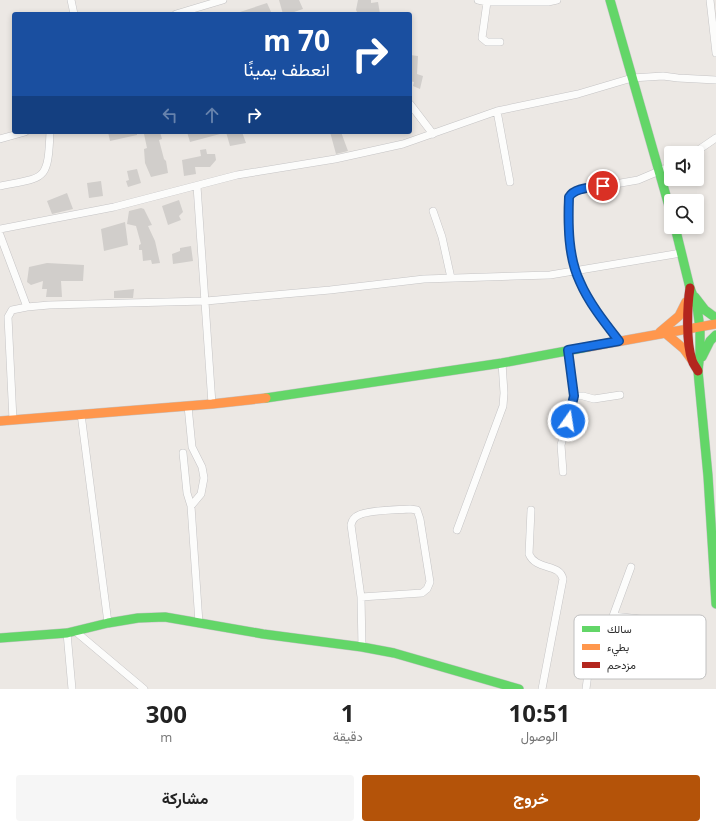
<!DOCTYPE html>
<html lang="ar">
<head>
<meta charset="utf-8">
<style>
	:root { --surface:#fff; --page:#f6f6f6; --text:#222; --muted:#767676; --accent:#b45309 }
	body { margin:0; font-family:"Open Sans",Vazirmatn,sans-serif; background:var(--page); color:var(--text); direction:rtl; height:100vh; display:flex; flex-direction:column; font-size:15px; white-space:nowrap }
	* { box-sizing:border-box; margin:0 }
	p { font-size:13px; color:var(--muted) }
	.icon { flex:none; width:22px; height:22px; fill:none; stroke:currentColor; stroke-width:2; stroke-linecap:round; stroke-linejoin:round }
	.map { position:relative; height:689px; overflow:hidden; direction:ltr }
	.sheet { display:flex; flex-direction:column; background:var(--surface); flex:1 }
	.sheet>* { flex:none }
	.top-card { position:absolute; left:12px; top:12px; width:400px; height:122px; border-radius:4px; box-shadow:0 2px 6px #0003; direction:rtl; background:#1a4fa0; color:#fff; overflow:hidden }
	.fabs { position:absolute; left:664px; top:146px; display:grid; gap:8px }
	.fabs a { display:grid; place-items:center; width:40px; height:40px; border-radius:4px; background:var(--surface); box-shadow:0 2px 6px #0003; font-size:20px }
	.pin { position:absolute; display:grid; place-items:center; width:34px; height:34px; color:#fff; margin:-17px; border:2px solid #fff; border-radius:50%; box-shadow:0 1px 4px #0007 }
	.me { position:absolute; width:44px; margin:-22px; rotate:13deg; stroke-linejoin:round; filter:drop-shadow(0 0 3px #0008) }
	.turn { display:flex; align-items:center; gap:14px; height:84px; padding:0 16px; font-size:18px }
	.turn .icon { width:52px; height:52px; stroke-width:2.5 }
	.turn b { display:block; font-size:28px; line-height:34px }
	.lanes { display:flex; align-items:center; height:38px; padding:0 16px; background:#0003; justify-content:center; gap:20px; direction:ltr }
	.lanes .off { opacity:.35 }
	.eta { display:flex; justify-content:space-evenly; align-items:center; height:68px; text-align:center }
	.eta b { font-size:24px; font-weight:700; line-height:28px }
	.cta { display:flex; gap:8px; margin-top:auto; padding:8px 16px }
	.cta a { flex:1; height:46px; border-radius:4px; background:var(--accent); color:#fff; font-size:16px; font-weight:700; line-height:46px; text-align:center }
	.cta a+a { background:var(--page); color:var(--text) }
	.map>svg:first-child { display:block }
	.building { fill:#d1cecb }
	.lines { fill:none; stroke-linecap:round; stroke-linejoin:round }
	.street-casing { stroke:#c5c4c5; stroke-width:8 }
	.fast-casing { stroke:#c5c4c5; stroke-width:10 }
	.slow-casing { stroke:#c5c4c5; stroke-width:10 }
	.jam-casing { stroke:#c5c4c5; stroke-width:10 }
	.street { stroke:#fcfcfb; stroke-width:7 }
	.fast { stroke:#63d668; stroke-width:9 }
	.slow { stroke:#ff974d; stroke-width:9 }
	.jam { stroke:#b3261e; stroke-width:9 }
	.route-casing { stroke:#114b97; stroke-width:10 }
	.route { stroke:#1a73e8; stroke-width:7 }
	.key { fill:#fff; stroke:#c0c0c0; stroke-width:1 }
	.key-label { font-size:11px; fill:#2e2e2e }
</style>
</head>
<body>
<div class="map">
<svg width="716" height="689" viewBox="0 0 716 689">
	<rect width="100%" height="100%" fill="#ece8e4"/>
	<path class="building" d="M 279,0 L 299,0 L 303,9 L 291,13 L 290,12 L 283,14 Z
		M 358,0 L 371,0 L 371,3 L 378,2 L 380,14 L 358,14 L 356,10 Z
		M 267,3 L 272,14 L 238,14 L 237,13 Z
		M 410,55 L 418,56 L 417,74 L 423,76 L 420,89 L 413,86 L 414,82 L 410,81 Z
		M 108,132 L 137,132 L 137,135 L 110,141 Z
		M 152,132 L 160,132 L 162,139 L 159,140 L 164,159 L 166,161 L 168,173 L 151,177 L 145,163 L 144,149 L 147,148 L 144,134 Z
		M 187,132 L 219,132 L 220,134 L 190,142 Z
		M 226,132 L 242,132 L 246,143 L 230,146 Z
		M 330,132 L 341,132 L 348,151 L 336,154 Z
		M 206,149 L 207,154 L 215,154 L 216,160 L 210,167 L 195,167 L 196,174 L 184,176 L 182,160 L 201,156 L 200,150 Z
		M 137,169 L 141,183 L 128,187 L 126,181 L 129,180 L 127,171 Z
		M 101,181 L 103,196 L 89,198 L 87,183 Z
		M 67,193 L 73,209 L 52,214 L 47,201 Z
		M 179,200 L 183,212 L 179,216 L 181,220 L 168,225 L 162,206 Z
		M 141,208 L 144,209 L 152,225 L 148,226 L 155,241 L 160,263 L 152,264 L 151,260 L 143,261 L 142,250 L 139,250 L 139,245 L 141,244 L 136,226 L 127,224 L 129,211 Z
		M 125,222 L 128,245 L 104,251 L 101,229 Z
		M 191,246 L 193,261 L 173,264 L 172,254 L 180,251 L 180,248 Z
		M 47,263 L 84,265 L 83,281 L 61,281 L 62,297 L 46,297 L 47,289 L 42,289 L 43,281 L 31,285 L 27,282 L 29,267 Z
		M 134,289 L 133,298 L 114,298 L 114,291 Z"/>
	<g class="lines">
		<g class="street-casing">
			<path id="street" d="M 71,0 L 74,14
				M 478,0 L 487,2 L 548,2 L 557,0
				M 710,0 L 716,53
				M 487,2 L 482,38 L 487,42 L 500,42
				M 176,14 L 223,0
				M 410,104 L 433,134
				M 497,111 L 510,182
				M 0,139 L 25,132
				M 694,153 L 716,138
				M 0,186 C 45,177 48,182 50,132
				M 197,186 L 212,404
				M 433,211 L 442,237 L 451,278
				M 0,229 L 114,207 L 237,175 L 335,159 L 403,144 L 497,111 L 578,94 L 632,78 L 663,76 L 678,78 L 716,80
				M 0,235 L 27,307 L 49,305 L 206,301 L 330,290 L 424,279 L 550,275 L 681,253
				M 619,341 C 605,323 589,303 580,283 C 572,265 564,217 569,198 C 570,195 572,193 575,191 L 638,180 L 671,166
				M 574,396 L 583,396 L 594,399 L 620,395
				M 188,406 L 192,447 L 202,467 L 204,478 L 201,494 L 191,506 L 199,623
				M 81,414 L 108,623
				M 13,420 L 8,317 L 12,310 L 27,307
				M 183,453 L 187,493 L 191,506
				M 563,472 L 561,445 L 574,396 L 569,350
				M 531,510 L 529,554 C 536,571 560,563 563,579 L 542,689
				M 457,530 L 503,406 L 504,393 L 502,363
				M 361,597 L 422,593 L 427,589 L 430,582 L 420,519 L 417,510 L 410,509 C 397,510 369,510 359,515 C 354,517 352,520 351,525 L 361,597 L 362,647
				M 613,616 L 659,621
				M 75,631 L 144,689
				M 67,633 L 72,689
				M 586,689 L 590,658 L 595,643 L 613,616 L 631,567"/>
		</g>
		<g class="fast-casing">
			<path id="fast" d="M 610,0 L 671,213
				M 675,227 L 690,288 L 697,306 L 700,329 L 700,352 L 698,371 L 708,476 L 716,604
				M 695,297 L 705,310 L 716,318
				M 702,357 L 710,341 L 716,335
				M 266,398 L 502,363 L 588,347
				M 0,638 L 67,633 L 108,623 L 138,618 L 165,617 L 263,634 L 362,647 L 394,653 L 519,689"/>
		</g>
		<g class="slow-casing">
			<path id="slow" d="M 660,332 L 679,316 L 686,302
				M 664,332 L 684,349 L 692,360
				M 588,347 L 716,324
				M 0,421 L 212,404 L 266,398"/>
		</g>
		<g class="jam-casing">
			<path id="jam" d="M 690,288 C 687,306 686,343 692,360 C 693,364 696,367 698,371"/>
		</g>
		<use href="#street" class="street"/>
		<use href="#fast" class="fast"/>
		<use href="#slow" class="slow"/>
		<use href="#jam" class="jam"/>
	</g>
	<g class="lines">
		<g class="route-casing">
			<path id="route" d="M 568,421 L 574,396 L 568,350 L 619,341 C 605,323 589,303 580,282 C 568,257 568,225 569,197 C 575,187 592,188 603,186"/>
		</g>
		<use href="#route" class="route"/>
	</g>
	<rect x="574" y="615" width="132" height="64" rx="6" class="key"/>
	<rect x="582" y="626" width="18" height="6" fill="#63d668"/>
	<rect x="582" y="644" width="18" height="6" fill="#ff974d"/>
	<rect x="582" y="662" width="18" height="6" fill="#b3261e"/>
	<g class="key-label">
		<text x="607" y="633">سالك</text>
		<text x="607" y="651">بطيء</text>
		<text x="607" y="669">مزدحم</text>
	</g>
</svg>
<div class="fabs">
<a><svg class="icon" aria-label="sound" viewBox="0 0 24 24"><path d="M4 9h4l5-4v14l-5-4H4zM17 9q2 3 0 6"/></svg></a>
<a><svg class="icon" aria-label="search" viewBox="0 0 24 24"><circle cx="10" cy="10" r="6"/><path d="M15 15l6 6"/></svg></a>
</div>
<div class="pin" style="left:603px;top:186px;background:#d93025"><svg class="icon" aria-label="arrive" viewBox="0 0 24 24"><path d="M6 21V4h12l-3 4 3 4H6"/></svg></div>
<svg class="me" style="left:568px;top:421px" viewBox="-20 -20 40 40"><circle r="17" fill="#1a73e8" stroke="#fff" stroke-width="3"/><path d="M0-11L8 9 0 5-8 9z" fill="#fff"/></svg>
<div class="top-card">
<div class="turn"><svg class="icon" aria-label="right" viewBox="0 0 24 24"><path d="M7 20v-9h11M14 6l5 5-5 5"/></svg><div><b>70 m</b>انعطف يمينًا</div></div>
<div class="lanes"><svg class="icon off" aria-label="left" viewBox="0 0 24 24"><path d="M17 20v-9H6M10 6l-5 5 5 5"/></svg><svg class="icon off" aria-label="ahead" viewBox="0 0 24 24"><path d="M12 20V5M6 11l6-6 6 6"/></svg><svg class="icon" aria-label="right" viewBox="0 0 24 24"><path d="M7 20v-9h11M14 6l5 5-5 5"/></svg></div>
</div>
</div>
<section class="sheet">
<div class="eta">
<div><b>10:51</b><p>الوصول</p></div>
<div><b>1</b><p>دقيقة</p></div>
<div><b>300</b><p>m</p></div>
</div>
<div class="cta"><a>خروج</a><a>مشاركة</a></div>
</section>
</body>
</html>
